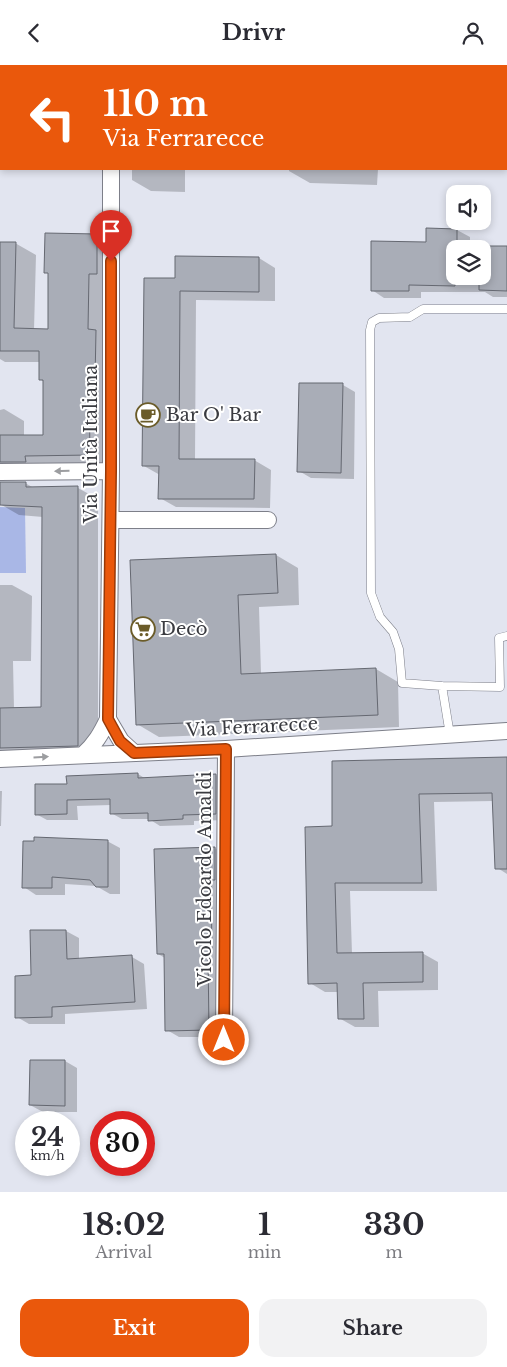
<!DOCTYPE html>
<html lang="en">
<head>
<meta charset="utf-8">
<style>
	:root { --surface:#fff; --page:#f2f2f3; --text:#2b2b33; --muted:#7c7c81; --accent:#ea580c }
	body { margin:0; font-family:"Libre Baskerville",serif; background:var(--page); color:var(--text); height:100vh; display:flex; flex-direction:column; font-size:19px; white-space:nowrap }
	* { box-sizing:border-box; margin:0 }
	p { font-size:16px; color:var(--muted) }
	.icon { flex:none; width:28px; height:28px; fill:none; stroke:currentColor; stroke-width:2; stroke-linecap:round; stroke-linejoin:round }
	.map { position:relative; height:1127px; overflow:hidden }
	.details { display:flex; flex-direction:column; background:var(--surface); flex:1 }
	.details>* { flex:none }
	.guide { position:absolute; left:0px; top:0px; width:508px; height:105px; box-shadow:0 2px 8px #0003; background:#ea580c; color:#fff; overflow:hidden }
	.controls { position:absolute; left:446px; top:120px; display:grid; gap:10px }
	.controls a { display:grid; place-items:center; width:45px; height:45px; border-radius:10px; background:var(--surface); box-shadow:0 2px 8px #0003; font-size:25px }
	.speed { position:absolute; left:15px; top:1046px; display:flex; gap:10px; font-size:25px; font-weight:700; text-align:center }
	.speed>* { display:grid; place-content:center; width:65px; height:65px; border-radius:50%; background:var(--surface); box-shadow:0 2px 8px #0003; line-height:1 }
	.speed small { font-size:12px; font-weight:400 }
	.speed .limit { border:8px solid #d22; background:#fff; color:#111 }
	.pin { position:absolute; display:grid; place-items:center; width:42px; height:42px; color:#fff; margin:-51px -21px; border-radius:50% 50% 50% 0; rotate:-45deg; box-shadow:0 0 5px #0007 }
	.pin .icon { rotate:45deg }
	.me { position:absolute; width:55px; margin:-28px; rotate:0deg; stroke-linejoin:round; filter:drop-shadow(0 0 4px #0008) }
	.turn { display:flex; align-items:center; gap:18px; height:105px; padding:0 20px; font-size:22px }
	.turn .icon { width:65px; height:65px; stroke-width:2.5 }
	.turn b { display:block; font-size:35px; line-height:42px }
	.eta { display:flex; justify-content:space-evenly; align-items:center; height:85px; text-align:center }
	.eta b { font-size:30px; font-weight:700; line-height:35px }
	.primary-button { display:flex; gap:10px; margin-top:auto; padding:10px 20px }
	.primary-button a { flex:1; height:58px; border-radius:15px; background:var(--accent); color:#fff; font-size:20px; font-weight:700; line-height:58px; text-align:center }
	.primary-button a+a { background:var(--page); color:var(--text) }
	header { display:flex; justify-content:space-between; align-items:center; height:65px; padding:0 20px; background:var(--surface); font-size:22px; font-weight:700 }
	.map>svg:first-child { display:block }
	.green { fill:#a9b7e6 }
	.shadow { fill:#0003; fill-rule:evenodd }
	.building { fill:#a9adb7; stroke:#656871 }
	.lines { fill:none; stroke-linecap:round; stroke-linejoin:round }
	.service-casing { stroke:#7d7f89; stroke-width:9 }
	.minor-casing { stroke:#7d7f89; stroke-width:18 }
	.service { stroke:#fff; stroke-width:8 }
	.minor { stroke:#fff; stroke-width:16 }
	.oneway { fill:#9c9da0 }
	.route-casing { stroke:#983908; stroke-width:12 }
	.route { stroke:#ea580c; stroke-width:9 }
	.labels { text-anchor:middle; stroke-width:4; stroke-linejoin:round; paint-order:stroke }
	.poi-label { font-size:18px; fill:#3a3b40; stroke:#fff; text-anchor:start }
	.street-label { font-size:18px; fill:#3a3b40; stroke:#fff }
</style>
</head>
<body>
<header><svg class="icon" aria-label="back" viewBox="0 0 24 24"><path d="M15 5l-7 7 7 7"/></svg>Drivr<svg class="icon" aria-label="person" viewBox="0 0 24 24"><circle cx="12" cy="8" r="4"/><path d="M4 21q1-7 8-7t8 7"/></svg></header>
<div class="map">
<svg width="507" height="1127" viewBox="0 0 507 1127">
	<rect width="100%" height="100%" fill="#e2e5f0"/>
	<path class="green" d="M 0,442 L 25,443 L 26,508 L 0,508 Z"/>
	<path class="shadow" d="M 66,0 L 112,0 L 66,1 Z
		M 132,0 L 216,0 L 216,1 L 132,1 Z
		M 227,0 L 445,0 L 447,1 L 227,1 Z
		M 478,0 L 507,0 L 507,41 L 506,1 L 478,1 Z
		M 132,104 L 185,104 L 185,127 L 151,126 L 132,115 Z
		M 289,104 L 378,104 L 377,120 L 310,118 L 289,106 Z
		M 457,165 L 470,172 L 470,182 L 507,182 L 507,232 L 493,232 L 485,227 L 421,227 L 421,233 L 384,233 L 372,225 L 427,178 ZM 455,184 L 482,184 L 482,211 L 455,211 Z
		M 46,169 L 97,170 L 117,182 L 110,401 L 0,409 L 0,345 L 4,344 L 24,356 L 24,371 L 45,371 L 44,317 L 40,314 L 40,297 L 5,297 L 0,294 L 0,178 L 15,178 L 36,190 L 34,265 L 49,265 L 50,209 L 46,207 Z
		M 259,193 L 275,203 L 275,236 L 196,235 L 195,395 L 254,395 L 271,405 L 270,443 L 176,442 L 160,433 L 160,410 L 144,401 L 176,214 Z
		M 343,320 L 355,327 L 354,414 L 311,413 L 299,406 Z
		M 25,418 L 34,423 L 78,423 L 98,434 L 98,691 L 0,694 L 0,520 L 12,520 L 32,531 L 31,596 L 13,596 L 14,644 L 42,644 L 43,452 L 19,450 L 0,439 Z
		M 276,490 L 298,503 L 299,540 L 259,542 L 261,609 L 376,604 L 398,617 L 399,662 L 159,672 L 137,659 L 132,497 Z
		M 507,693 L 507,809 L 496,802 L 494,736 L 434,737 L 437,826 L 350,826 L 352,889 L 422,888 L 438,897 L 438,925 L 378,926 L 379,962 L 355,962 L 339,953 L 339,927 L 325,927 L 310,918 L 333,762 Z
		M 138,709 L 146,714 L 216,710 L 227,717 L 226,755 L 194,756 L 194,760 L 160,761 L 149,754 L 122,754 L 111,748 L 111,740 L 77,741 L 78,755 L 47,755 L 36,749 L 68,720 Z
		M 0,726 L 2,726 L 1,761 L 0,761 Z
		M 107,776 L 120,783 L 120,829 L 110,829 L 96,821 L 65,819 L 65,830 L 36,830 L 24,822 Z
		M 215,783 L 228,791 L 221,972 L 179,972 L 167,965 L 165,893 L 158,889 L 156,785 Z
		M 66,866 L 79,873 L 79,895 L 132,892 L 144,899 L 147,944 L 65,949 L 65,959 L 29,959 L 17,952 L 32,912 Z
		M 65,996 L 77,1003 L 77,1047 L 43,1047 L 30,1040 Z"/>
	<path class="building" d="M 426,163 L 457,164 L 457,184 L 455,184 L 455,221 L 409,220 L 409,226 L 371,226 L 371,176 L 426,177 Z
		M 45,168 L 97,169 L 97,209 L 89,209 L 88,264 L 96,265 L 95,316 L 89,316 L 90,390 L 25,391 L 26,397 L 0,397 L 0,370 L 43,370 L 43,315 L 39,315 L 39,286 L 0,286 L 0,177 L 16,177 L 14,263 L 48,264 L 48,208 L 44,208 Z
		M 482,181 L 507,181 L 507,226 L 479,225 L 479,211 L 482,211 Z
		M 175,191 L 259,192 L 259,227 L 180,226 L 179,394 L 255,394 L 254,434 L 158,434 L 159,401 L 142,401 L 144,213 L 175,213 Z
		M 299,318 L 343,318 L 341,408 L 297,407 Z
		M 0,417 L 26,417 L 26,422 L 78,421 L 78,681 L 0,683 L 0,643 L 41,642 L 42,442 L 0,440 Z
		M 276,489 L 278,528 L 238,530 L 241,609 L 376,603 L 378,650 L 136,660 L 130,495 Z
		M 507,692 L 507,804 L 495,804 L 492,728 L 419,729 L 422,818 L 335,818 L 337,888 L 423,887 L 423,917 L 363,918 L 364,954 L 338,954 L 337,918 L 308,919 L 305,762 L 332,761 L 332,696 Z
		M 138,708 L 138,713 L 216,709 L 216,749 L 183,750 L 183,754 L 148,756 L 148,748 L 110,749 L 110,734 L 67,735 L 67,749 L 35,750 L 35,719 L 67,719 L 66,711 Z
		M 34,772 L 108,775 L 108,822 L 96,822 L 90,815 L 52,812 L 52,823 L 22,823 L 23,776 L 34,776 Z
		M 215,782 L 215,815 L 211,815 L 212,888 L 208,889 L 209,965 L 165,966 L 164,889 L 157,889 L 154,784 Z
		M 30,865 L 66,865 L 67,894 L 132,890 L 135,937 L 52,942 L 52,952 L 15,953 L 15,911 L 31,910 Z
		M 30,995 L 65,995 L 65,1041 L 29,1040 Z"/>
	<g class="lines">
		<g class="service-casing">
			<path id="service" d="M 507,244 L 423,244 L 410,252 L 379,253 L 372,257 L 370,265 L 371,528 L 380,552 L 393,567 L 399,584 L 402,618 L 442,621 L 500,622 L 499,573 L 507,571
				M 442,621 L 450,670"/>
		</g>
		<g class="minor-casing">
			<path id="minor" d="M 111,1 L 111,0
				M 0,407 L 111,406
				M 111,455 L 268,455
				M 108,654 L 121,676 L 134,688
				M 83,690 C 95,679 101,669 108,654 L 111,406 L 111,104
				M 0,694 L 226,684 L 507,666
				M 224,975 L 226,684"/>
		</g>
		<use href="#service" class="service"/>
		<use href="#minor" class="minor"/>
	</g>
	<defs><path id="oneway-solid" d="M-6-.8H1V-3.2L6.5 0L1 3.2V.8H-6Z" transform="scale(1.25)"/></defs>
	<g class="oneway">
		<use href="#oneway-solid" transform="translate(62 406) rotate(179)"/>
		<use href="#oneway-solid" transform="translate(41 692) rotate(-3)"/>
	</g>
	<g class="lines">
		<g class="route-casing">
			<path id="route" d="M 111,196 L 111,406 L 108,654 L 120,676 L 134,688 L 226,684 L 224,975"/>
		</g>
		<use href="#route" class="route"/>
	</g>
	<defs>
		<g id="cafe-ring" transform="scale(1.25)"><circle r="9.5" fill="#fff" stroke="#6b5c29" stroke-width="1.5"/><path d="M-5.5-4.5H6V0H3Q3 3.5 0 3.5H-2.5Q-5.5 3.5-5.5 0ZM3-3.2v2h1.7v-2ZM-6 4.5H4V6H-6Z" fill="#6b5c29"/></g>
		<g id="supermarket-ring" transform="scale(1.25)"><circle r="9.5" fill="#fff" stroke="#6b5c29" stroke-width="1.5"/><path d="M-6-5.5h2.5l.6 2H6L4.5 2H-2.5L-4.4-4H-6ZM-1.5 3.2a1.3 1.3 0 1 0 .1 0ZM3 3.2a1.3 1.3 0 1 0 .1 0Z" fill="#6b5c29"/></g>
	</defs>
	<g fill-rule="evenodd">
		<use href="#cafe-ring" x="148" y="350"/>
		<use href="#supermarket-ring" x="143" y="564"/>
	</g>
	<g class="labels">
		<g class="poi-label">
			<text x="166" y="356">Bar O' Bar</text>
			<text x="160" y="570">Decò</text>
		</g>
		<g class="street-label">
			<text transform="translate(91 379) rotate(-90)" y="6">Via Unità Italiana</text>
			<text transform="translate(252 662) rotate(-3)" y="6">Via Ferrarecce</text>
			<text transform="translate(205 814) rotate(-90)" y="6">Vicolo Edoardo Amaldi</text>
		</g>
	</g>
</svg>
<div class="controls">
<a><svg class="icon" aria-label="sound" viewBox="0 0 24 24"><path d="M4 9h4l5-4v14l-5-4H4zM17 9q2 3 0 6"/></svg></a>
<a><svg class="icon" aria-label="layers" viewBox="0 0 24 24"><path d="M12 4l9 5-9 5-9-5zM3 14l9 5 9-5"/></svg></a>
</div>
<div class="speed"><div>24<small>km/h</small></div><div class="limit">30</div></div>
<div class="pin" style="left:111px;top:196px;background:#d93025"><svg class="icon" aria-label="arrive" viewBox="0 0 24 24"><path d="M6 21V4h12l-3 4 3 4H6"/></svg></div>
<svg class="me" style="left:224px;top:975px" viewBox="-20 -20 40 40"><circle r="17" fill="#ea580c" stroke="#fff" stroke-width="3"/><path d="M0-11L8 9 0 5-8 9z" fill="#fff"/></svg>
<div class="guide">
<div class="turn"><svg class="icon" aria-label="left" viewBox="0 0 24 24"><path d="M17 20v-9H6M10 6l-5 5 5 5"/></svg><div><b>110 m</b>Via Ferrarecce</div></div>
</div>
</div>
<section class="details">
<div class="eta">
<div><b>18:02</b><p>Arrival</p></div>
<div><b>1</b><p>min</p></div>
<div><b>330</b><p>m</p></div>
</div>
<div class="primary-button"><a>Exit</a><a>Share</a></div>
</section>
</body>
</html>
